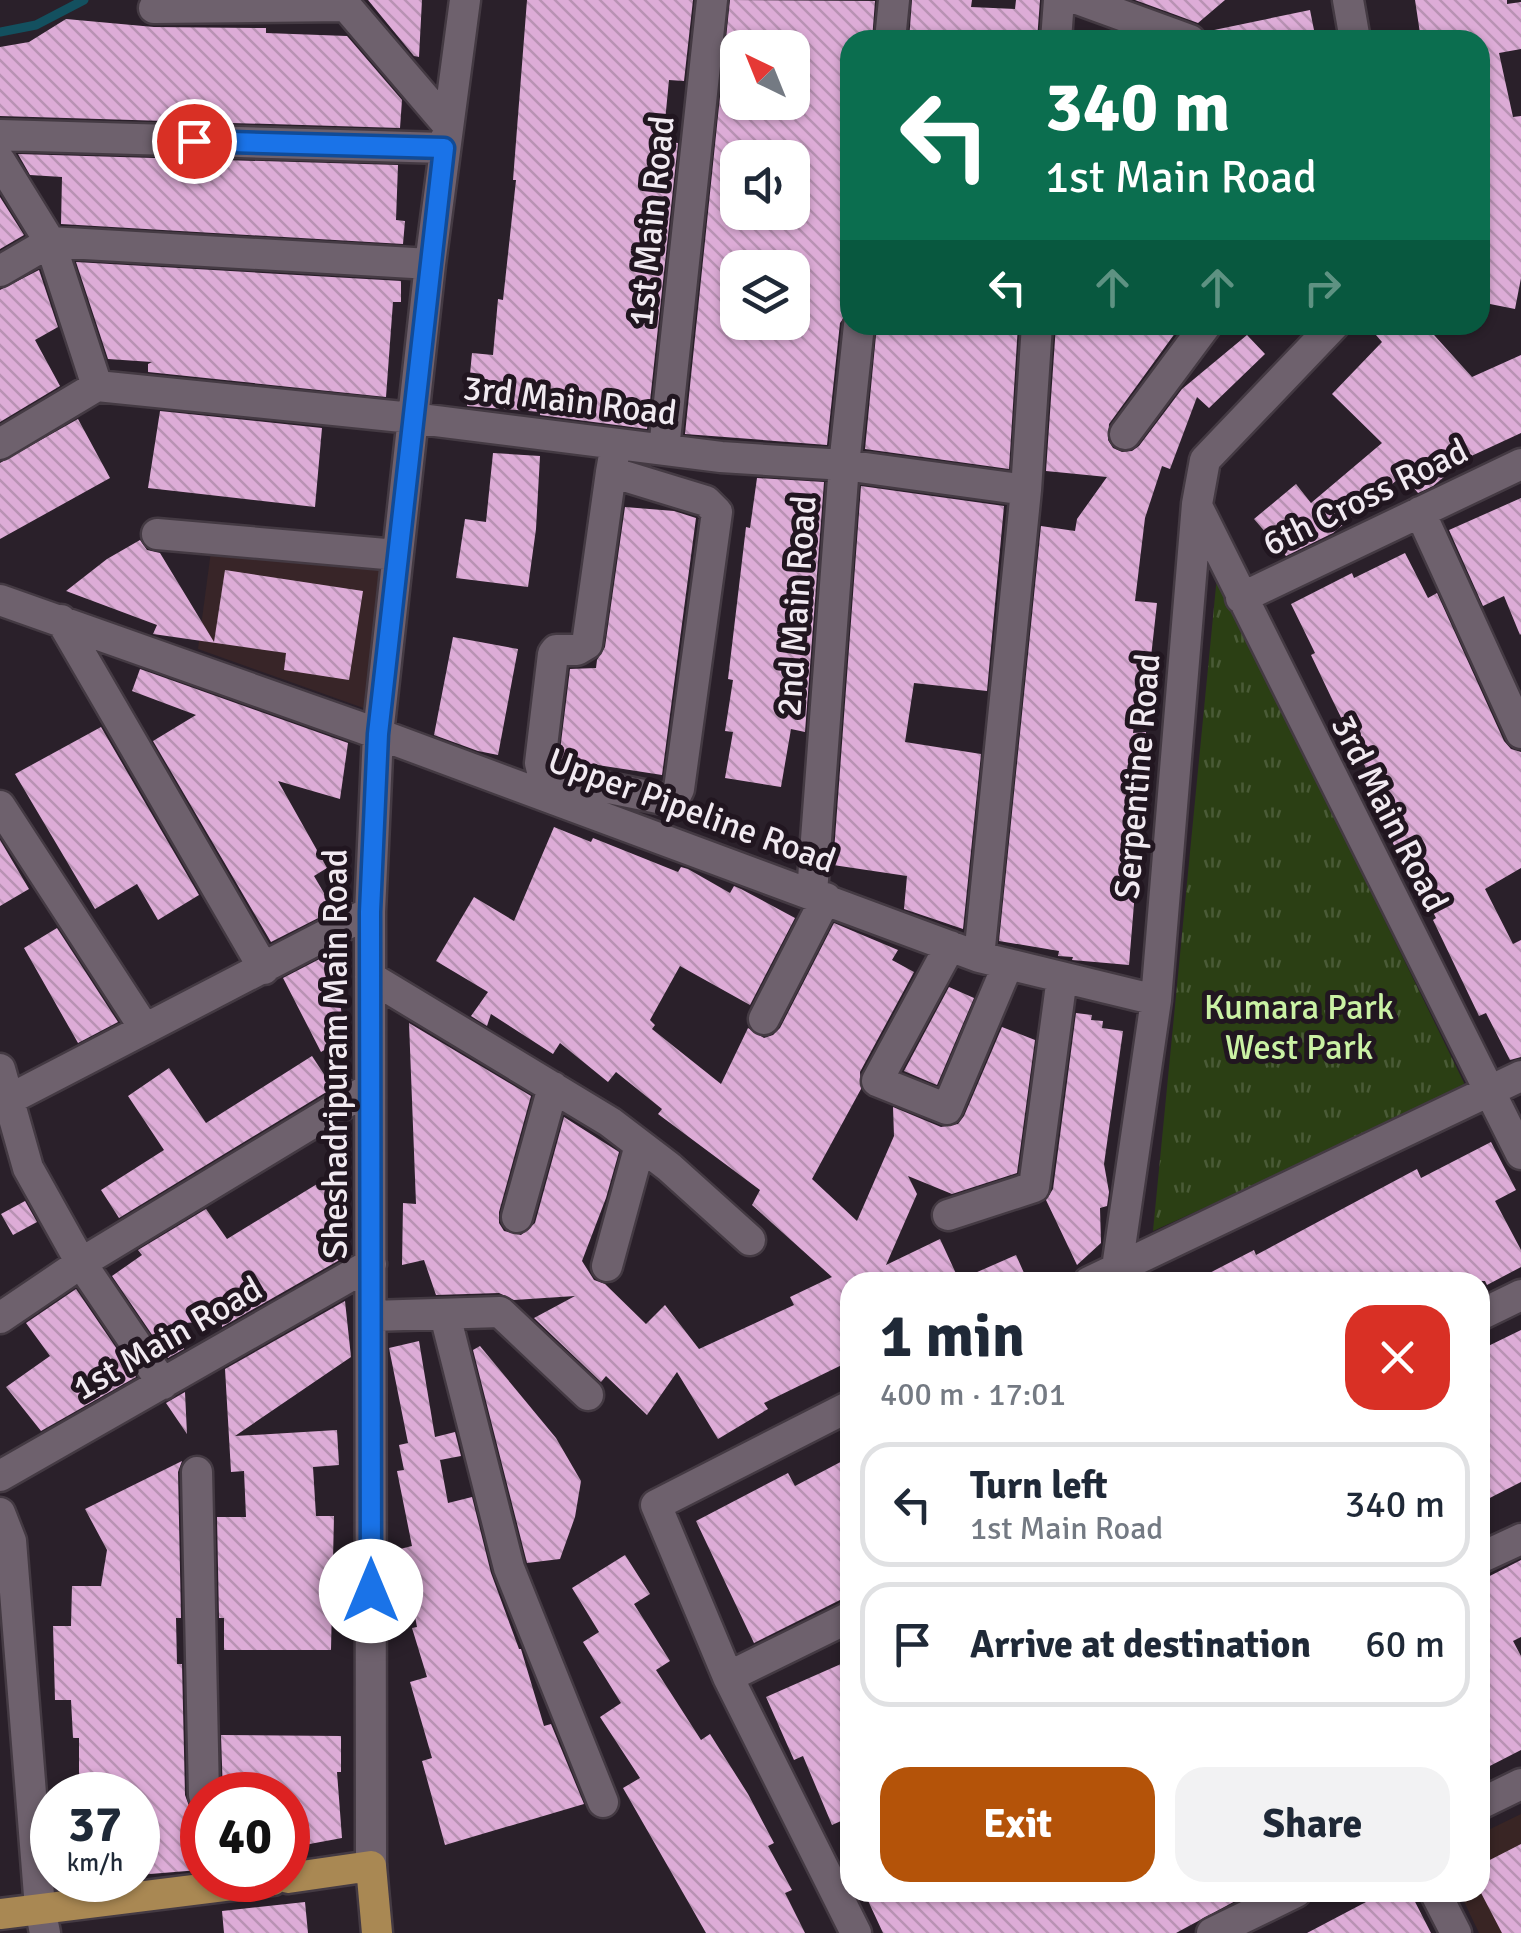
<!DOCTYPE html>
<html lang="en">
<head>
<meta charset="utf-8">
<style>
	:root { --surface:#fff; --page:#f2f2f3; --text:#1f2937; --muted:#747a83; --line:#e0e1e3; --accent:#b45309 }
	body { margin:0; font-family:Signika,sans-serif; background:var(--page); color:var(--text); height:100vh; display:flex; flex-direction:column; font-size:38px; white-space:nowrap }
	* { box-sizing:border-box; margin:0 }
	p { font-size:32px; color:var(--muted) }
	.icon { flex:none; width:55px; height:55px; fill:none; stroke:currentColor; stroke-width:2; stroke-linecap:round; stroke-linejoin:round }
	.map { position:relative; flex:1; overflow:hidden }
	.sheet { position:absolute; left:840px; top:1272px; width:650px; height:630px; display:flex; flex-direction:column; background:var(--surface); border-radius:30px; box-shadow:0 2px 8px #0004 }
	.sheet>* { flex:none }
	.guide { position:absolute; left:840px; top:30px; width:650px; height:305px; border-radius:30px; box-shadow:0 2px 8px #0004; background:#0b6e4f; color:#fff; overflow:hidden }
	.needle { width:65px; rotate:317deg }
	.fabs { position:absolute; left:720px; top:30px; display:grid; gap:20px }
	.fabs a { display:grid; place-items:center; width:90px; height:90px; border-radius:20px; background:var(--surface); box-shadow:0 2px 8px #0004; font-size:50px }
	.speed { position:absolute; left:30px; top:1772px; display:flex; gap:20px; font-size:50px; font-weight:700; text-align:center }
	.speed>* { display:grid; place-content:center; width:130px; height:130px; border-radius:50%; background:var(--surface); box-shadow:0 2px 8px #0004; line-height:1 }
	.speed small { font-size:25px; font-weight:400 }
	.speed .limit { border:15px solid #d22; background:#fff; color:#111 }
	.pin { position:absolute; display:grid; place-items:center; width:85px; height:85px; color:#fff; margin:-42px; border:5px solid #fff; border-radius:50%; box-shadow:0 2px 10px #0007 }
	.me { position:absolute; width:110px; margin:-55px; rotate:0deg; stroke-linejoin:round; filter:drop-shadow(0 0 8px #0008) }
	.turn { display:flex; align-items:center; gap:35px; height:210px; padding:0 40px; font-size:45px }
	.turn .icon { width:130px; height:130px; stroke-width:2.5 }
	.turn b { display:block; font-size:70px; line-height:85px }
	.lanes { display:flex; align-items:center; height:95px; padding:0 40px; background:#0003; justify-content:center; gap:50px; direction:ltr }
	.lanes .off { opacity:.35 }
	.round { display:grid; place-items:center; flex:none; width:105px; height:105px; border-radius:30px; background:var(--page) }
	.head { display:flex; align-items:center; justify-content:space-between; height:170px; padding:0 40px }
	h1 { font-size:60px; font-weight:700; line-height:75px }
	.primary-button { display:flex; gap:20px; margin-top:auto; padding:20px 40px }
	.primary-button a { flex:1; height:115px; border-radius:30px; background:var(--accent); color:#fff; font-size:40px; font-weight:700; line-height:115px; text-align:center }
	.primary-button a+a { background:var(--page); color:var(--text) }
	ul { padding:0; list-style:none }
	li { display:flex; align-items:center; gap:30px; height:125px; margin:0 20px 15px; padding:0 20px; border:5px solid var(--line); border-radius:30px }
	li div { flex:1 }
	li b { display:block; font-size:38px }
	li em { font-style:normal }
	.map>svg:first-child { display:block }
	.commercial { fill:#392524 }
	.education { fill:#382528 }
	.grass { fill:url(#grass-tufts) }
	.lines { fill:none; stroke-linecap:round; stroke-linejoin:round }
	.stream { stroke:#13505f; stroke-width:9 }
	.building { fill:url(#building-back-hatch); fill-rule:evenodd }
	.minor-casing { stroke:#443a43; stroke-width:35 }
	.major-casing { stroke:#443a43; stroke-width:35 }
	.minor { stroke:#6e616d; stroke-width:30 }
	.major { stroke:#a98853; stroke-width:30 }
	.route-casing { stroke:#114b97; stroke-width:25 }
	.route { stroke:#1a73e8; stroke-width:18 }
	.labels { text-anchor:middle; stroke-width:10; stroke-linejoin:round; paint-order:stroke }
	.street-label { font-size:35px; fill:#f1eaf1; stroke:#211620 }
	.park-label { font-size:35px; fill:#caf2a4; stroke:#211620 }
</style>
</head>
<body>
<div class="map">
<svg width="1521" height="1933" viewBox="0 0 1521 1933">
	<defs>
		<pattern id="grass-tufts" width="24" height="20" patternUnits="userSpaceOnUse" patternTransform="scale(2.5)"><rect width="24" height="20" fill="#2b3f14"/><path d="M3 7l-1-3M5 7V3M7 7l1-3M15 17l-1-3M17 17v-4M19 17l1-3" fill="none" stroke="#4a5b37"/></pattern>
		<pattern id="building-back-hatch" width="6" height="6" patternUnits="userSpaceOnUse" patternTransform="scale(2.5)"><rect width="6" height="6" fill="#ddacd7"/><path d="M-1 5l2 2M0 0l6 6M5-1l2 2" fill="none" stroke="#b892b3"/></pattern>
	</defs>
	<rect width="100%" height="100%" fill="#2a202a"/>
	<path class="commercial" d="M 1521,1814 L 1521,1933 L 1479,1933 L 1460,1893 L 1480,1892 L 1480,1834 Z"/>
	<path class="education" d="M 211,551 L 383,564 L 369,710 L 198,649 Z"/>
	<path class="grass" d="M 1217,576 L 1467,1089 L 1153,1231 Z"/>
	<g class="lines">
		<path class="stream" d="M 0,32 L 36,25 L 84,0"/>
	</g>
	<path class="building" d="M 368,0 L 422,0 L 419,57 L 414,56 Z
		M 527,0 L 693,0 L 684,81 L 669,80 L 663,142 L 678,143 L 647,429 L 540,415 L 540,412 L 467,406 L 472,353 L 493,355 L 498,299 L 503,300 L 516,180 L 513,180 Z
		M 730,0 L 875,1 L 872,40 L 850,40 L 850,309 L 840,323 L 827,445 L 685,434 ZM 738,48 L 792,48 L 792,102 L 738,102 ZM 738,158 L 792,158 L 792,212 L 738,212 ZM 738,268 L 792,268 L 792,322 L 738,322 Z
		M 912,0 L 972,0 L 971,7 L 1015,9 L 1016,0 L 1040,0 L 1037,40 L 909,40 Z
		M 1135,0 L 1225,0 L 1198,23 Z
		M 1415,0 L 1507,0 L 1507,4 L 1521,2 L 1521,49 L 1499,53 L 1513,117 L 1521,116 L 1521,278 L 1515,309 L 1480,302 L 1480,40 L 1421,40 Z
		M 1310,10 L 1316,40 L 1215,40 L 1214,30 Z
		M 66,19 L 154,27 L 266,28 L 266,33 L 347,36 L 402,100 L 400,128 L 0,116 L 0,47 L 29,42 Z
		M 18,154 L 398,165 L 396,220 L 405,221 L 403,244 L 61,224 L 62,177 L 30,175 Z
		M 0,197 L 24,235 L 0,249 Z
		M 76,262 L 401,281 L 401,302 L 393,302 L 386,397 L 148,372 L 148,364 L 152,362 L 108,359 Z
		M 39,270 L 58,327 L 35,340 L 60,386 L 0,422 L 0,290 Z
		M 877,325 L 1018,325 L 1009,469 L 865,449 Z
		M 1056,325 L 1181,325 L 1109,424 L 1108,440 L 1113,448 L 1122,452 L 1132,451 L 1139,446 L 1182,389 L 1247,335 L 1265,354 L 1209,408 L 1197,397 L 1170,469 L 1162,466 L 1145,518 L 1135,601 L 1157,603 L 1151,657 L 1142,656 L 1133,733 L 1146,732 L 1147,797 L 1133,796 L 1124,866 L 1137,867 L 1129,965 L 1072,960 L 1073,957 L 1058,956 L 1059,951 L 999,941 L 1041,526 L 1075,531 L 1077,519 L 1107,477 L 1046,471 Z
		M 1387,325 L 1425,325 L 1472,377 L 1521,355 L 1521,433 L 1467,458 L 1433,486 L 1418,493 L 1403,475 L 1333,533 L 1286,556 L 1254,519 L 1296,484 L 1311,503 L 1382,443 L 1332,394 L 1382,342 L 1376,335 Z
		M 160,411 L 322,428 L 315,507 L 148,488 Z
		M 78,419 L 110,478 L 0,539 L 0,463 Z
		M 493,453 L 540,456 L 536,529 L 528,587 L 456,578 L 465,519 L 486,522 Z
		M 757,478 L 824,482 L 805,732 L 791,729 L 781,787 L 725,778 L 733,732 L 725,731 L 733,680 L 728,679 L 746,527 L 750,528 Z
		M 861,486 L 1004,506 L 987,691 L 914,683 L 905,742 L 981,754 L 963,929 L 904,909 L 907,876 L 833,865 Z
		M 1521,498 L 1521,634 L 1520,635 L 1504,596 L 1483,606 L 1449,530 Z
		M 625,507 L 674,511 L 696,518 L 662,775 L 559,759 L 570,669 L 596,668 L 597,660 L 605,647 Z
		M 140,540 L 147,550 L 160,553 L 214,642 L 225,570 L 363,591 L 349,680 L 284,670 L 286,653 L 153,634 L 157,625 L 66,591 L 107,559 Z
		M 1405,553 L 1428,598 L 1437,593 L 1504,741 L 1511,749 L 1521,752 L 1521,868 L 1485,889 L 1513,944 L 1521,940 L 1521,1057 L 1510,1060 L 1486,1013 L 1479,1016 L 1433,920 L 1436,918 L 1413,873 L 1409,876 L 1386,829 L 1394,825 L 1331,697 L 1311,655 L 1315,653 L 1291,604 L 1352,573 L 1354,578 Z
		M 453,637 L 518,649 L 498,755 L 478,751 L 434,735 Z
		M 140,669 L 348,743 L 340,799 L 278,781 L 327,868 L 314,876 L 334,910 L 271,942 L 153,741 L 196,715 L 132,691 Z
		M 101,727 L 199,895 L 158,920 L 137,884 L 95,909 L 15,774 Z
		M 554,827 L 591,842 L 593,838 L 678,872 L 681,867 L 688,869 L 730,893 L 734,886 L 741,889 L 795,918 L 750,1005 L 680,966 L 650,1020 L 655,1025 L 652,1029 L 721,1084 L 748,1028 L 764,1038 L 773,1035 L 780,1028 L 834,923 L 898,950 L 892,960 L 914,972 L 860,1072 L 861,1089 L 812,1179 L 857,1221 L 894,1136 L 893,1107 L 941,1127 L 958,1124 L 964,1116 L 1002,1027 L 1035,1040 L 1017,1173 L 952,1194 L 908,1176 L 917,1194 L 886,1265 L 940,1239 L 959,1280 L 1016,1255 L 1028,1282 L 850,1282 L 850,1361 L 764,1403 L 768,1409 L 718,1439 L 677,1372 L 647,1415 L 606,1376 L 601,1382 L 534,1318 L 575,1296 L 514,1300 L 499,1293 L 436,1295 L 424,1260 L 402,1265 L 403,1203 L 416,1204 L 409,1023 L 531,1096 L 499,1212 L 499,1223 L 504,1231 L 521,1235 L 535,1223 L 564,1117 L 619,1152 L 606,1198 L 582,1261 L 594,1280 L 605,1284 L 646,1324 L 665,1305 L 699,1349 L 794,1305 L 790,1297 L 832,1277 L 752,1205 L 760,1190 L 658,1114 L 662,1109 L 616,1072 L 608,1082 L 560,1043 L 553,1054 L 491,1014 L 487,1026 L 471,1016 L 488,992 L 436,961 L 474,897 L 514,921 Z
		M 0,840 L 29,889 L 0,906 Z
		M 57,928 L 118,1022 L 78,1043 L 24,948 Z
		M 335,951 L 344,1038 L 321,1052 L 283,978 Z
		M 949,987 L 974,998 L 937,1085 L 904,1071 Z
		M 1076,1013 L 1092,1015 L 1091,1020 L 1103,1021 L 1102,1028 L 1123,1031 L 1104,1164 L 1109,1192 L 1107,1206 L 1100,1208 L 1101,1243 L 1077,1265 L 1046,1200 L 1053,1189 Z
		M 312,1056 L 333,1088 L 119,1218 L 101,1190 L 164,1150 L 128,1096 L 169,1068 L 206,1123 Z
		M 1491,1142 L 1516,1190 L 1495,1201 L 1521,1250 L 1521,1267 L 1487,1285 L 1485,1281 L 1192,1282 L 1254,1250 L 1256,1255 L 1417,1169 L 1421,1178 Z
		M 340,1170 L 343,1258 L 222,1327 L 222,1321 L 183,1323 L 184,1349 L 168,1358 L 112,1276 L 142,1255 L 138,1250 L 206,1209 L 227,1239 Z
		M 25,1201 L 37,1222 L 13,1235 L 1,1214 Z
		M 76,1289 L 136,1377 L 41,1431 L 6,1387 L 50,1356 L 26,1323 Z
		M 345,1301 L 351,1357 L 235,1436 L 337,1430 L 339,1465 L 313,1467 L 316,1516 L 334,1516 L 331,1650 L 224,1650 L 224,1618 L 219,1618 L 217,1517 L 246,1517 L 244,1471 L 231,1472 L 225,1369 Z
		M 1521,1330 L 1521,1482 L 1480,1503 L 1480,1350 Z
		M 419,1341 L 435,1437 L 455,1432 L 461,1456 L 440,1460 L 448,1503 L 472,1497 L 491,1573 L 519,1649 L 521,1649 L 544,1726 L 551,1724 L 584,1804 L 445,1845 L 422,1761 L 432,1758 L 410,1682 L 427,1677 L 412,1628 L 417,1627 L 409,1585 L 403,1586 L 396,1550 L 412,1546 L 397,1471 L 404,1470 L 399,1445 L 408,1443 L 389,1348 Z
		M 480,1346 L 556,1438 L 581,1481 L 575,1517 L 560,1559 L 527,1563 L 473,1350 Z
		M 185,1392 L 187,1434 L 166,1403 Z
		M 850,1457 L 850,1595 L 754,1643 L 696,1521 L 788,1473 L 795,1486 Z
		M 182,1461 L 178,1472 L 181,1618 L 176,1618 L 177,1664 L 182,1664 L 185,1795 L 189,1806 L 197,1812 L 199,1870 L 138,1875 L 138,1793 L 79,1794 L 79,1738 L 73,1738 L 71,1700 L 55,1700 L 53,1626 L 71,1626 L 72,1586 L 101,1586 L 107,1550 L 85,1509 Z
		M 625,1555 L 650,1594 L 634,1604 L 670,1661 L 656,1670 L 701,1740 L 710,1734 L 748,1794 L 774,1843 L 768,1846 L 792,1890 L 785,1893 L 805,1933 L 706,1933 L 623,1788 L 640,1778 L 600,1717 L 621,1703 L 583,1642 L 599,1632 L 572,1588 Z
		M 1521,1560 L 1521,1637 L 1513,1641 L 1521,1656 L 1521,1750 L 1480,1771 L 1480,1581 Z
		M 850,1660 L 850,1817 L 832,1825 L 803,1756 L 794,1760 L 766,1697 Z
		M 221,1735 L 341,1736 L 341,1772 L 337,1772 L 342,1838 L 288,1848 L 288,1795 L 223,1795 Z
		M 1521,1844 L 1521,1933 L 1502,1933 L 1480,1891 L 1480,1865 Z
		M 864,1892 L 1252,1892 L 1176,1933 L 883,1933 Z
		M 1385,1892 L 1410,1892 L 1431,1933 L 1307,1933 Z
		M 305,1902 L 308,1933 L 224,1933 L 222,1911 Z"/>
	<g class="lines">
		<g class="minor-casing">
			<path id="minor" d="M 341,0 L 447,124
				M 1080,0 L 1190,40
				M 1348,0 L 1355,40
				M 154,8 L 346,6
				M 890,40 L 894,0
				M 1056,40 L 1059,0
				M 0,135 L 444,148
				M 0,161 L 50,242 L 97,386
				M 0,271 L 50,242 L 430,264
				M 1125,434 L 1206,325
				M 0,444 L 97,386 L 412,418 L 721,457 L 844,465 L 1026,490
				M 664,449 L 712,0
				M 611,472 L 706,501 L 717,512 L 679,789 L 675,797 L 668,800 L 550,776 L 542,771 L 540,763 L 553,654 L 556,650 L 577,650 L 587,644 L 611,472 L 616,444
				M 1198,508 L 1521,1154
				M 1420,512 L 1521,733
				M 157,534 L 397,555
				M 1241,598 L 1521,464
				M 0,600 L 362,728 L 979,957 L 1156,1000
				M 61,620 L 264,969
				M 0,806 L 145,1029
				M 812,893 L 844,465 L 859,325
				M 950,946 L 877,1081 L 947,1109 L 1008,964
				M 979,957 L 1026,490 L 1037,325
				M 370,977 L 610,1122 L 669,1167 L 750,1240
				M 764,1019 L 826,898
				M 0,1069 L 28,1168 L 81,1263 L 163,1384
				M 10,1099 L 370,912
				M 948,1215 L 1034,1187 L 1062,977
				M 517,1217 L 553,1087
				M 607,1266 L 640,1145
				M 1089,1282 L 1521,1076
				M 1125,1282 L 1117,1268 L 1156,1000 L 1197,504 L 1205,460 L 1334,325
				M 445,1315 L 509,1568 L 603,1802
				M 1480,1315 L 1521,1295
				M 371,1316 L 500,1312 L 588,1395
				M 0,1318 L 81,1263 L 370,1088
				M 850,1406 L 656,1505 L 728,1677 L 856,1933
				M 197,1472 L 204,1795
				M 0,1476 L 371,1264
				M 0,1513 L 11,1541 L 40,1908 L 45,1933
				M 1480,1558 L 1521,1539
				M 728,1677 L 850,1617
				M 1480,1804 L 1521,1784
				M 371,1866 L 370,912 L 378,734 L 430,264 L 465,0
				M 1435,1892 L 1456,1933
				M 1212,1933 L 1296,1892"/>
		</g>
		<g class="major-casing">
			<path id="major" d="M 288,1878 L 371,1866 L 377,1933
				M 0,1914 L 273,1880"/>
		</g>
		<use href="#minor" class="minor"/>
		<use href="#major" class="major"/>
	</g>
	<g class="lines">
		<g class="route-casing">
			<path id="route" d="M 194,141 L 444,148 L 378,734 L 370,912 L 371,1591"/>
		</g>
		<use href="#route" class="route"/>
	</g>
	<g class="labels">
		<g class="street-label">
			<text transform="translate(651 221) rotate(-84)" y="12">1st Main Road</text>
			<text transform="translate(570 400) rotate(7)" y="12">3rd Main Road</text>
			<text transform="translate(1365 497) rotate(-26)" y="12">6th Cross Road</text>
			<text transform="translate(796 606) rotate(-86)" y="12">2nd Main Road</text>
			<text transform="translate(1137 776) rotate(-85)" y="12">Serpentine Road</text>
			<text transform="translate(692 810) rotate(20)" y="12">Upper Pipeline Road</text>
			<text transform="translate(1390 813) rotate(63)" y="12">3rd Main Road</text>
			<text transform="translate(335 1054) rotate(-90)" y="12">Sheshadripuram Main Road</text>
			<text transform="translate(167 1338) rotate(-30)" y="12">1st Main Road</text>
		</g>
		<g class="park-label">
			<text x="1299" y="1019">Kumara Park<tspan x="1299" dy="40">West Park</tspan></text>
		</g>
	</g>
</svg>
<div class="fabs">
<a><svg class="needle" viewBox="-14 -14 28 28"><path d="M0-13l5 13h-10z" fill="#e53935"/><path d="M0 13l5-13h-10z" fill="#747a83"/></svg></a>
<a><svg class="icon" aria-label="sound" viewBox="0 0 24 24"><path d="M4 9h4l5-4v14l-5-4H4zM17 9q2 3 0 6"/></svg></a>
<a><svg class="icon" aria-label="layers" viewBox="0 0 24 24"><path d="M12 4l9 5-9 5-9-5zM3 14l9 5 9-5"/></svg></a>
</div>
<div class="speed"><div>37<small>km/h</small></div><div class="limit">40</div></div>
<div class="pin" style="left:194px;top:141px;background:#d93025"><svg class="icon" aria-label="arrive" viewBox="0 0 24 24"><path d="M6 21V4h12l-3 4 3 4H6"/></svg></div>
<svg class="me" style="left:371px;top:1591px" viewBox="-20 -20 40 40"><circle r="19" fill="#fff"/><path d="M0-13L10 11 0 6-10 11z" fill="#1a73e8"/></svg>
<div class="guide">
<div class="turn"><svg class="icon" aria-label="left" viewBox="0 0 24 24"><path d="M17 20v-9H6M10 6l-5 5 5 5"/></svg><div><b>340 m</b>1st Main Road</div></div>
<div class="lanes"><svg class="icon" aria-label="left" viewBox="0 0 24 24"><path d="M17 20v-9H6M10 6l-5 5 5 5"/></svg><svg class="icon off" aria-label="ahead" viewBox="0 0 24 24"><path d="M12 20V5M6 11l6-6 6 6"/></svg><svg class="icon off" aria-label="ahead" viewBox="0 0 24 24"><path d="M12 20V5M6 11l6-6 6 6"/></svg><svg class="icon off" aria-label="right" viewBox="0 0 24 24"><path d="M7 20v-9h11M14 6l5 5-5 5"/></svg></div>
</div>
<section class="sheet">
<div class="head"><div><h1>1 min</h1><p>400 m · 17:01</p></div><a class="round" style="background:#d93025;color:#fff"><svg class="icon" aria-label="close" viewBox="0 0 24 24"><path d="M6 6l12 12M18 6L6 18"/></svg></a></div>
<ul>
<li><svg class="icon" aria-label="left" viewBox="0 0 24 24"><path d="M17 20v-9H6M10 6l-5 5 5 5"/></svg><div><b>Turn left</b><p>1st Main Road</p></div><em>340 m</em></li>
<li><svg class="icon" aria-label="arrive" viewBox="0 0 24 24"><path d="M6 21V4h12l-3 4 3 4H6"/></svg><div><b>Arrive at destination</b></div><em>60 m</em></li>
</ul>
<div class="primary-button"><a>Exit</a><a>Share</a></div>
</section>
</div>
</body>
</html>
